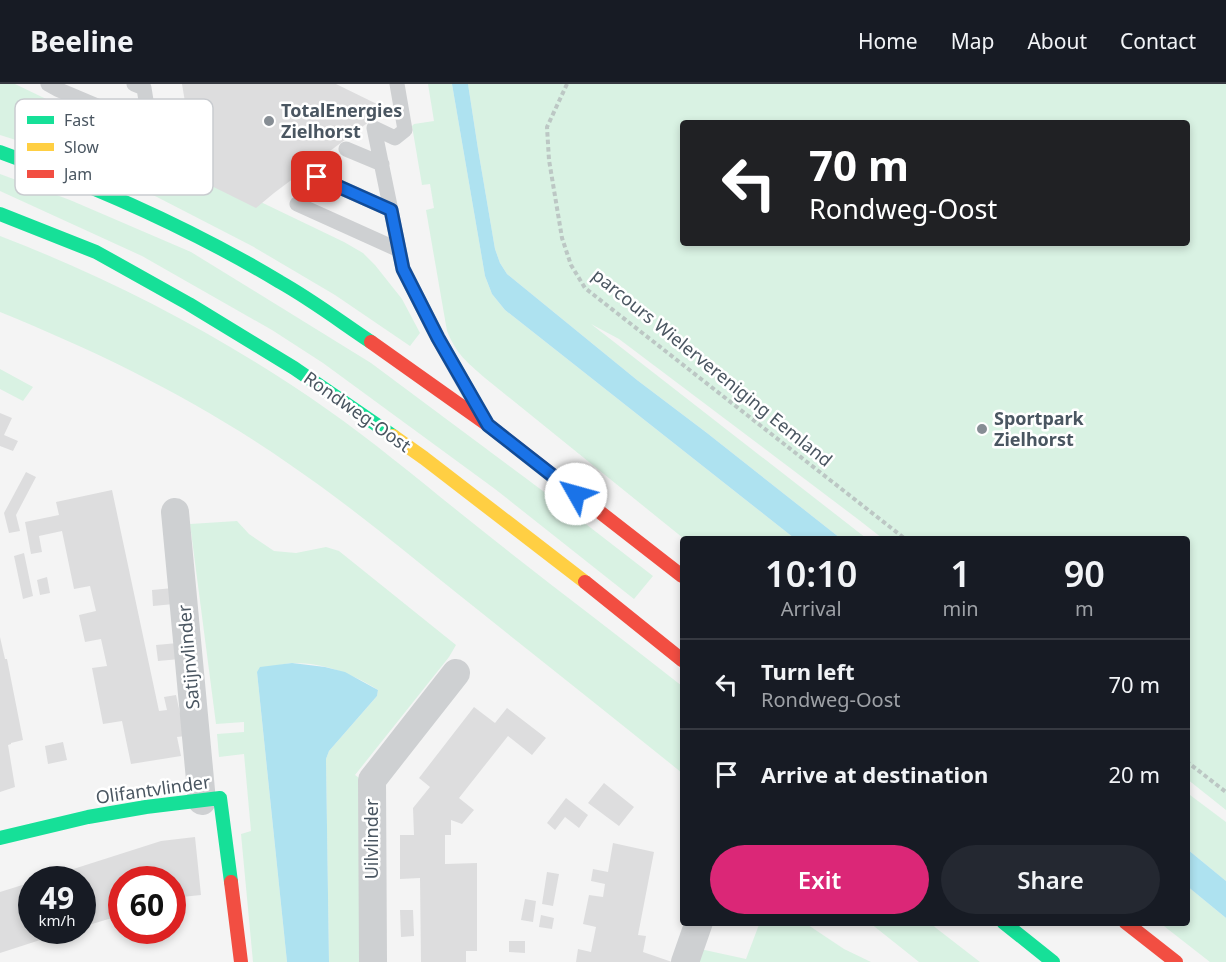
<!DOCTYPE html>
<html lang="en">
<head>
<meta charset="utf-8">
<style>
	:root { --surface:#171b24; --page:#242831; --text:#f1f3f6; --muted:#9ea1a6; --line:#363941; --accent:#db2777 }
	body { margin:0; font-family:"Noto Sans",sans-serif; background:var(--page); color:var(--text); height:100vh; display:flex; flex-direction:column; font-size:22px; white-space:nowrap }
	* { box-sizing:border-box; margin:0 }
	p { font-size:20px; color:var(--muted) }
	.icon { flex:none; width:33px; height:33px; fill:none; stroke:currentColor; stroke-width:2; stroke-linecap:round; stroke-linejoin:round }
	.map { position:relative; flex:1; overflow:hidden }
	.side { position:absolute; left:680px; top:452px; width:510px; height:390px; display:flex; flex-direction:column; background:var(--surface); border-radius:6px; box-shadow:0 3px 9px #0003 }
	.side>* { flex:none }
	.guide { position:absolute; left:680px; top:36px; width:510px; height:126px; border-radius:6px; box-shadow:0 3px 9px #0003; background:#202124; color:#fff; overflow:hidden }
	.speed { position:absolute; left:18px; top:782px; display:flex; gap:12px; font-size:30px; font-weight:700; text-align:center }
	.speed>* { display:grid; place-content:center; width:78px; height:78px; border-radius:50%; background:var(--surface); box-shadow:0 3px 9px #0003; line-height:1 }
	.speed small { font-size:15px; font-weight:400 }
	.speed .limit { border:9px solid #d22; background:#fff; color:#111 }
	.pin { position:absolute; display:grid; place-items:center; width:51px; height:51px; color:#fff; margin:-26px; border-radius:12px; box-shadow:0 3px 9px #0006 }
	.me { position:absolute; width:66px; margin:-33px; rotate:308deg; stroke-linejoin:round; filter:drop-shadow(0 0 4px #0008) }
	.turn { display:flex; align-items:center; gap:21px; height:126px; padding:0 30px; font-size:27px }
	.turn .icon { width:78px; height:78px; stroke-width:2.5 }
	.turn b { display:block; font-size:42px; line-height:51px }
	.eta { display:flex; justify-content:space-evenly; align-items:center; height:102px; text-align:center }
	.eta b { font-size:36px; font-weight:600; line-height:42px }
	.primary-button { display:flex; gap:12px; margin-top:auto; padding:12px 30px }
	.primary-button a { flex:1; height:69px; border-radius:36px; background:var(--accent); color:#fff; font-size:24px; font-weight:600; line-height:69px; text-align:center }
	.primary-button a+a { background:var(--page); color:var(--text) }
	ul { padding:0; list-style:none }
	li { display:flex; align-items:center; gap:18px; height:90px; padding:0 30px; border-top:2px solid var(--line) }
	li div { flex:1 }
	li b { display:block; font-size:22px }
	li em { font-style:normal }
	header { display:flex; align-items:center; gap:36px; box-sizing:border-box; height:84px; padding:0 30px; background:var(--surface); border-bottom:2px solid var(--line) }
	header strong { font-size:28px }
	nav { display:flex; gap:33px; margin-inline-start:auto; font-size:21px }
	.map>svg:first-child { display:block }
	.green { fill:#d9f2e3; fill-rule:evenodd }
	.water { fill:#aee2f0 }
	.building { fill:#ddddde }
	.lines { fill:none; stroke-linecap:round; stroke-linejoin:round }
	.path { stroke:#bcc7c4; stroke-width:4; stroke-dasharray:4.5 3; stroke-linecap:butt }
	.lane { stroke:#ced0d2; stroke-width:15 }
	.street { stroke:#ced0d2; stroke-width:28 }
	.fast { stroke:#16e098; stroke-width:14 }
	.slow { stroke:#ffcf43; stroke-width:14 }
	.jam { stroke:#f24e42; stroke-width:14 }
	.route-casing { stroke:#114b97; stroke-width:15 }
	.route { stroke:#1a73e8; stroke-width:10 }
	.poi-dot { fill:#868d94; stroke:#fff; stroke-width:2 }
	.labels { text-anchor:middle; stroke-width:5; stroke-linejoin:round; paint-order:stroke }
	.poi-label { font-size:18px; font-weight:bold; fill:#4a5661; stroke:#fff; text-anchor:start }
	.street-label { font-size:18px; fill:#4a5661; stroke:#fff }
	.key { fill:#fff; stroke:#c9ccd0; stroke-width:1.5 }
	.key-label { font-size:16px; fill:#4a5661 }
</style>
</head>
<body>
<header>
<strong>Beeline</strong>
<nav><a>Home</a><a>Map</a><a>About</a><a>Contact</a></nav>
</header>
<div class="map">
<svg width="1226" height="878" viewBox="0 0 1226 878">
	<rect width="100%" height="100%" fill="#f4f4f4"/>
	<path class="green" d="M 0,0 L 15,0 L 344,158 L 363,169 L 375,181 L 402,215 L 420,249 L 410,262 L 335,211 L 252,162 L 157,113 L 57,69 L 0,51 Z
		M 428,0 L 452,0 L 485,192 L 492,210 L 505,226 L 794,454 L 683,454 L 485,294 C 466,277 457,271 447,247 L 426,126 L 434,124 L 430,100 L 422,101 L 412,42 L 414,40 L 434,37 Z
		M 468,0 L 1226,0 L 1226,726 L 1187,695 L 1186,454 L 882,454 L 859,436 L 619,255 L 591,240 L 866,454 L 840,454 L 707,349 L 637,296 L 507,190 L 500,179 L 495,165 L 478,65 ZM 682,39 L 1186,39 L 1186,159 L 682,159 Z
		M 0,90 L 70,116 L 191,168 L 371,279 L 551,413 L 653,492 L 634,515 L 495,405 L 323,279 L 272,246 L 142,172 L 0,107 Z
		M 0,152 C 115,196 227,255 328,326 C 375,359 419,396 464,432 C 536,490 610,545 682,602 L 682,689 C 608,629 533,570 458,510 C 403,466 348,420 289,380 C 199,317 101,269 0,228 Z
		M 0,285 L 33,303 L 23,317 L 0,305 Z
		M 237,437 L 249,450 L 274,467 L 296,469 L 326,463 L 339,467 L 456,561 L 449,573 L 355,691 L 362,696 L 363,878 L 329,878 L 326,675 L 329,667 L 377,612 L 378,606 C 353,590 324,579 294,579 C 282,579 268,585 257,588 L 287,878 L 253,878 L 241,750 L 251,747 L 244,670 L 219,673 L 217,650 L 244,648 L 244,638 L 216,640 L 190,440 Z
		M 1186,708 L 1226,738 L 1226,797 L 1187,765 Z
		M 1187,802 L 1226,834 L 1226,878 L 1210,878 L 1160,839 L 1186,838 Z
		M 760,838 L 805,839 L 844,865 L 871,878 L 696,878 L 700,865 L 746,875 Z
		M 870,839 L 931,839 L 936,844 L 980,878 L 919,878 Z"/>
	<path class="water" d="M 452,0 L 468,0 L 478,65 L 495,165 L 500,179 L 507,190 L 637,296 L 707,349 L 840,454 L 794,454 L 505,226 L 492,210 L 485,192 Z
		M 292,579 L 325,583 L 345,588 L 378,606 L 377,612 L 329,667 L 326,675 L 329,878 L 287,878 L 257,588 L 260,583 Z
		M 1187,765 L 1226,797 L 1226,834 L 1187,802 Z"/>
	<path class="building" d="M 182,0 L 336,0 L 385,24 L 366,40 L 274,109 L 256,124 L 141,67 L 193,27 L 185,18 Z
		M 0,329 L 12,334 L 4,351 L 18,357 L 13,367 L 0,362 Z
		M 26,388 L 36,393 L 16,431 L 20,447 L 9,449 L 4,429 Z
		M 112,406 L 159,627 L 167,626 L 164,613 L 176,611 L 185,652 L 177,653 L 181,672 L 131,680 L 122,637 L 103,640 L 92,584 L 107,582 L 101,555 L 85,558 L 79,531 L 96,527 L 90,502 L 74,505 L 62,447 L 39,452 L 42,468 L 31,470 L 25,438 L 59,431 L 56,418 Z
		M 24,469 L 33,512 L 23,515 L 14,472 Z
		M 47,493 L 50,509 L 40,511 L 37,496 Z
		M 173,504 L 174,520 L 153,522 L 152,506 Z
		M 0,553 L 5,575 L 7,575 L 23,656 L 11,659 L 11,660 L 8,661 L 15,703 L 0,708 Z
		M 178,559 L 180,575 L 158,577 L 156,561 Z
		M 474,623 L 495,639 L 507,624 L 546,654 L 532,671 L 508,652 L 459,714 L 474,726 L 462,740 L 451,736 L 451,751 L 445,751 L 445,780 L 477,779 L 477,867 L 466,867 L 466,878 L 421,878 L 420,794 L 400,795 L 400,751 L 414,751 L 413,724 L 430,703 L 419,694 Z
		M 63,658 L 67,676 L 48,680 L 45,662 Z
		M 604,699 L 634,723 L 619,742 L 588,719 Z
		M 566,714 L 588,731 L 579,744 L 565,733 L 555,746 L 547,739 Z
		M 195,753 L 201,811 L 172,814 L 172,795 L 122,795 L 122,831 L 82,843 L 82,795 L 42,795 L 161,757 Z
		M 613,759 L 654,768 L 638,851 L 646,852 L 643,868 L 672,878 L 576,878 L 578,865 L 591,868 L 596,843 L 583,840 L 589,811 L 603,813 L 605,800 L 591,797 L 593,785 L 608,788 Z
		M 547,788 L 559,790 L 553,822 L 542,820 Z
		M 32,798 L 32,846 L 71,846 L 0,869 L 0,808 Z
		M 525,815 L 536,817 L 533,838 L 521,836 Z
		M 400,826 L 413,826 L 414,852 L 401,853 Z
		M 541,831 L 554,834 L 552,845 L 539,843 Z
		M 509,857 L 525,857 L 525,869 L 509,868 Z"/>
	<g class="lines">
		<path class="path" d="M 567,0 L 547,43 L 549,76 L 562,154 L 571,181 L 585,204 L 904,454
			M 1186,677 L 1226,708"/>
		<path class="lane" d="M 48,0 L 57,5 L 104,25 L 159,53
			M 134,0 L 144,4 L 151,48
			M 374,44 L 403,185 L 438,254 L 477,323
			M 374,44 L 395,54 L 405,46 L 397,0
			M 346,65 L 382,80
			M 317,93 L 391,126
			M 297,120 L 399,166"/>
		<path class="street" d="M 175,428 L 202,717
			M 373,878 L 372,696 L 456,589
			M 685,878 L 699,838"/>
		<path class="fast" d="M 0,68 C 97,103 192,145 280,198 C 312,216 341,238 371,258
			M 0,130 L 96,168 L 189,220 L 294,284 L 393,352
			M 0,754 L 88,733 L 146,723 L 220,714 L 231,798
			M 1003,838 L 1053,878"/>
		<path class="slow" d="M 393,352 L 424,374 L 585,498"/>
		<path class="jam" d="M 371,258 L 488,341 L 682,492
			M 585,498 L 682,576
			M 231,798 L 241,878
			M 1125,838 L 1176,878"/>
	</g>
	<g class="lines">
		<g class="route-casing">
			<path id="route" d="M 317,93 L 391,126 L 403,185 L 438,254 L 488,341 L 576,410"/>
		</g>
		<use href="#route" class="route"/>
	</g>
	<g class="poi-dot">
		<circle cx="269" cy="37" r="6"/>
		<circle cx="982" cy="345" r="6"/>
	</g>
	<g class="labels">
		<g class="poi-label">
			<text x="281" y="33">TotalEnergies<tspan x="281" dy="21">Zielhorst</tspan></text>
			<text x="994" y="341">Sportpark<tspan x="994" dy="21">Zielhorst</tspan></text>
		</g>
		<g class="street-label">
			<text transform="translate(712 284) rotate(39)" y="6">parcours Wielervereniging Eemland</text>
			<text transform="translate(357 328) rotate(35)" y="6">Rondweg-Oost</text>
			<text transform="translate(189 573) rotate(-95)" y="6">Satijnvlinder</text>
			<text transform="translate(153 706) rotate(-8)" y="6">Olifantvlinder</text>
			<text transform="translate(372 755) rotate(-90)" y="6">Uilvlinder</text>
		</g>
	</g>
	<rect x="15" y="15" width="198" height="96" rx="9" class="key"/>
	<rect x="27" y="32" width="27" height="8" fill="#16e098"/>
	<rect x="27" y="59" width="27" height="8" fill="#ffcf43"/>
	<rect x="27" y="86" width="27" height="8" fill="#f24e42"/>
	<g class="key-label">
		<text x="64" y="42">Fast</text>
		<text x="64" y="69">Slow</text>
		<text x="64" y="96">Jam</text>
	</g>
</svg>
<div class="speed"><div>49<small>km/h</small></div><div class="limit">60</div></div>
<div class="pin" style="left:317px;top:93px;background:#d93025"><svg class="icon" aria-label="arrive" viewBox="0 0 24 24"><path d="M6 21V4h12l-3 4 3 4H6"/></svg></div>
<svg class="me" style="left:576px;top:410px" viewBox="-20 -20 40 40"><circle r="19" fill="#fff"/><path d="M0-13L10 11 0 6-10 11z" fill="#1a73e8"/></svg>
<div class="guide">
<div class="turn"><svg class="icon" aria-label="left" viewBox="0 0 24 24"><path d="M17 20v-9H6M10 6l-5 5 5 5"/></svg><div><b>70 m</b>Rondweg-Oost</div></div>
</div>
<section class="side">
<div class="eta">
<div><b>10:10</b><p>Arrival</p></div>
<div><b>1</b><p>min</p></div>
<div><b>90</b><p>m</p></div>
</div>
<ul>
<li><svg class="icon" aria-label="left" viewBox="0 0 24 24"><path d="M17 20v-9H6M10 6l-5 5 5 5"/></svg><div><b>Turn left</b><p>Rondweg-Oost</p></div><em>70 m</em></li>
<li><svg class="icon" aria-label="arrive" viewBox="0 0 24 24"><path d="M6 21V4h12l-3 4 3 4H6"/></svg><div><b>Arrive at destination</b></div><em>20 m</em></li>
</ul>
<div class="primary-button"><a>Exit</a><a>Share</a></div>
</section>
</div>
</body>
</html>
